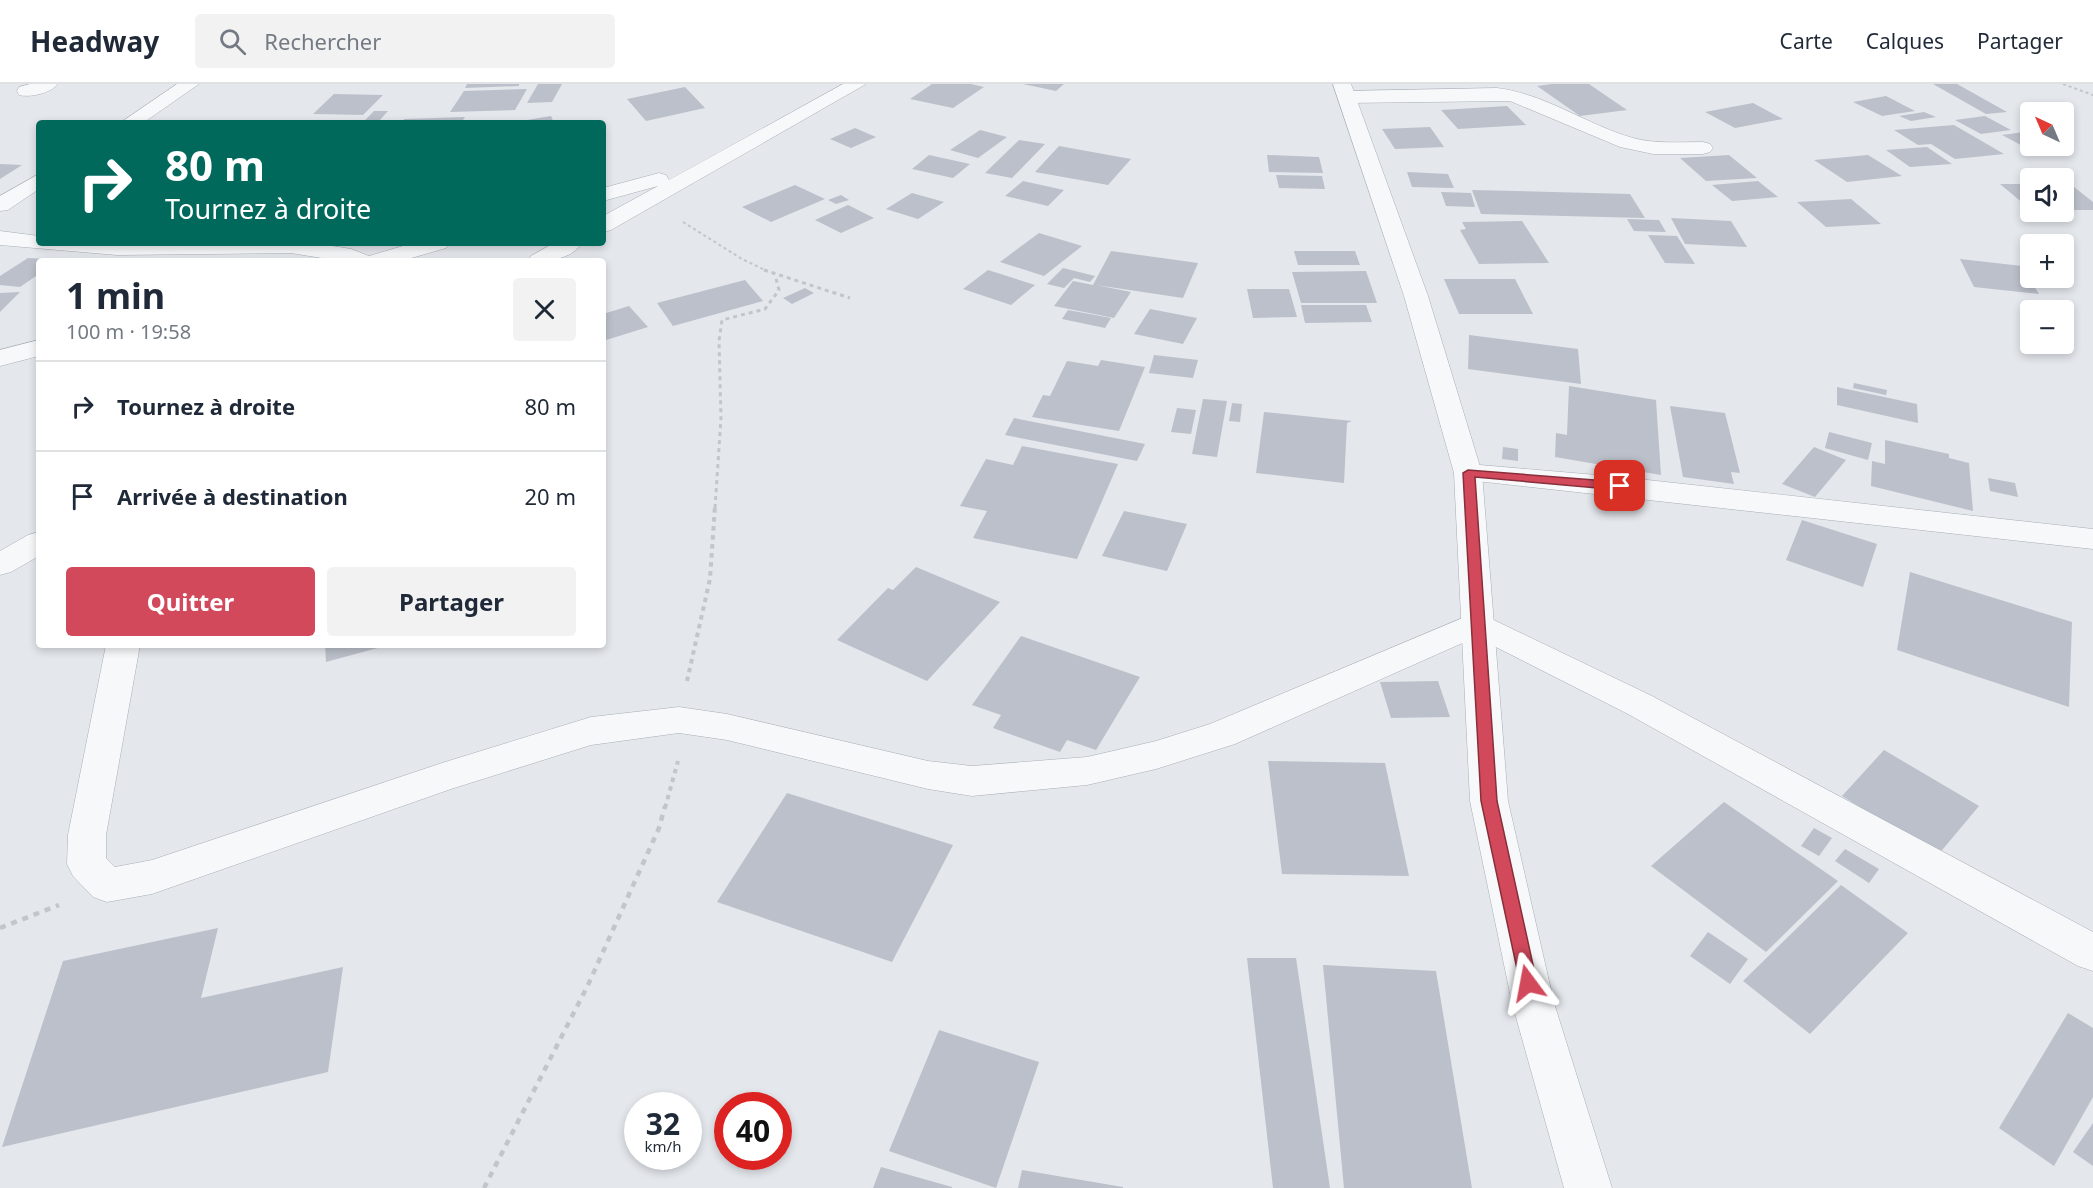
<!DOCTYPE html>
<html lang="fr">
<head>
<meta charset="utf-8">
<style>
	:root { --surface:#fff; --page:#f2f2f3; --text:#1f2937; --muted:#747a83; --line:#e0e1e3; --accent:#d1495b }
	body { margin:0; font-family:"Noto Sans",sans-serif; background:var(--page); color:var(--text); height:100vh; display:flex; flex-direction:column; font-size:22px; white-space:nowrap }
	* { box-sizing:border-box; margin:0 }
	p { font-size:20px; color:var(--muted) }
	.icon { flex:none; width:33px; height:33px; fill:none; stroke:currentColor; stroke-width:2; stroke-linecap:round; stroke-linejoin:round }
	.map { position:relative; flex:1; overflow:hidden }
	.sheet { position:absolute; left:36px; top:174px; width:570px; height:390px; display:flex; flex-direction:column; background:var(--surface); border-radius:6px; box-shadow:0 3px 9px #0003 }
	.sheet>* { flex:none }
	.banner { position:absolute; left:36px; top:36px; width:570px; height:126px; border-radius:6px; box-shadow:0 3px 9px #0003; background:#00695c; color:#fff; overflow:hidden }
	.needle { width:39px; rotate:316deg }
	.fabs { position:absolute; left:2020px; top:18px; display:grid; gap:12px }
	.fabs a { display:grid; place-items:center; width:54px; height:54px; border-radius:6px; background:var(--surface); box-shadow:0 3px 9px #0003; font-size:30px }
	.speed { position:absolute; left:624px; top:1008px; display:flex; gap:12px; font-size:30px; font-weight:700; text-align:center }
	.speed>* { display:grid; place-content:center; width:78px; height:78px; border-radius:50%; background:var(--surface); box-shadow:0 3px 9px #0003; line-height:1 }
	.speed small { font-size:15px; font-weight:400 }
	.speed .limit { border:9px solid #d22; background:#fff; color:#111 }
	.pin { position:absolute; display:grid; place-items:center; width:51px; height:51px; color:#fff; margin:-26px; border-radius:12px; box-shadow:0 3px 9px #0006 }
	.me { position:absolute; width:66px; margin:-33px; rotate:347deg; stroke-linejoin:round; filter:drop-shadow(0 0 4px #0008) }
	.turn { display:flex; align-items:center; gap:21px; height:126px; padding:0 30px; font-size:27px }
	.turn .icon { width:78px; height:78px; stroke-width:2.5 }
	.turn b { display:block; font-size:42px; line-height:51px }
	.round { display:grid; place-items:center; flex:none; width:63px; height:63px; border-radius:6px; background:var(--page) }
	.head { display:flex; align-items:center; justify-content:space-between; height:102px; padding:0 30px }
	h1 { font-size:36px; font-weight:700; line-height:45px }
	.button { display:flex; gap:12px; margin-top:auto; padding:12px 30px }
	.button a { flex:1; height:69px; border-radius:6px; background:var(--accent); color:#fff; font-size:24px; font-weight:700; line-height:69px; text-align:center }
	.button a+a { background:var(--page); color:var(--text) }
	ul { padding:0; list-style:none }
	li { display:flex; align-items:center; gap:18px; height:90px; padding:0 30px; border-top:2px solid var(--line) }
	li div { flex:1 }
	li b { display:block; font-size:22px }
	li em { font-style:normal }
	header { display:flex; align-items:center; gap:36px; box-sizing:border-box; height:84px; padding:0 30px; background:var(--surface); border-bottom:2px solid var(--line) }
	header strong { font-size:28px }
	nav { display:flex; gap:33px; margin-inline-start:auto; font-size:21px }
	.search { width:420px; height:54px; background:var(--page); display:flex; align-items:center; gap:15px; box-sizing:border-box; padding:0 21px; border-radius:6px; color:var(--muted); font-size:22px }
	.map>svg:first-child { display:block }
	.building { fill:#bbc0ca }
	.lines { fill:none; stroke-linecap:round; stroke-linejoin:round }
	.minor-casing { stroke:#a9aeb7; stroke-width:1 }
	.tertiary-casing { stroke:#a9aeb7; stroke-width:1 }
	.path-far3 { stroke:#c2c5cb; stroke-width:2; stroke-dasharray:3 3; stroke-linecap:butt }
	.path-far2 { stroke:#c2c5cb; stroke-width:3; stroke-dasharray:4 4; stroke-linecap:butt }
	.path-far1 { stroke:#c2c5cb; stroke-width:4; stroke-dasharray:4.5 4.5; stroke-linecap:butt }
	.path { stroke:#c2c5cb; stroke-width:4.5; stroke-dasharray:6 6; stroke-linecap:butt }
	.minor { fill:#f7f8fa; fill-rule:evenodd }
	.tertiary { fill:#f7f8fa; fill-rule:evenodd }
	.route { fill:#d1495b; stroke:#882f3b; stroke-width:1.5 }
</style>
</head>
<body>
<header>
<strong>Headway</strong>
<div class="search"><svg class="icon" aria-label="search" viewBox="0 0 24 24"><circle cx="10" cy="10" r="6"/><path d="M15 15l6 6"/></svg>Rechercher</div>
<nav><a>Carte</a><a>Calques</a><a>Partager</a></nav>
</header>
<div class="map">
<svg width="2093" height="1104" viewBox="0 0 2093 1104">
	<rect width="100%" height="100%" fill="#e4e7ec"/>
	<path class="building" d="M 467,0 L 519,0 L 519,2 L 465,4 Z
		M 538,0 L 562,0 L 552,18 L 527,19 Z
		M 932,0 L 971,0 L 984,3 L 953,24 L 910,15 Z
		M 1023,0 L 1064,0 L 1056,7 Z
		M 1552,0 L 1589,0 L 1627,26 L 1580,32 L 1537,2 Z
		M 1933,0 L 1957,0 L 2007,28 L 1986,30 Z
		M 685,3 L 705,24 L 646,37 L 627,15 Z
		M 527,5 L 515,26 L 450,28 L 464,7 Z
		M 334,10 L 383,11 L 363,31 L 313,30 Z
		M 1886,12 L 1915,27 L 1882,32 L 1853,18 Z
		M 1753,19 L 1783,35 L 1735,44 L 1705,28 Z
		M 1507,22 L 1526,41 L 1458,45 L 1441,26 Z
		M 374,27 L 388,27 L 379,37 L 364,37 Z
		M 1924,28 L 1936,33 L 1911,37 L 1899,32 Z
		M 551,32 L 554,39 L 515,39 L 515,38 Z
		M 1985,32 L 2011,46 L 1981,50 L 1955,36 Z
		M 465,33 L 461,39 L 401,39 L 404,35 Z
		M 1954,41 L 2004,70 L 1955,75 L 1931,60 L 1918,61 L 1894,46 Z
		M 1430,43 L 1444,63 L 1395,65 L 1382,45 Z
		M 855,44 L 876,53 L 851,64 L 830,55 Z
		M 980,46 L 1007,53 L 978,74 L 950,66 Z
		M 2031,47 L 2031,62 L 2060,62 L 2067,65 L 2038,70 L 2002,51 Z
		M 1019,56 L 1045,60 L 1012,94 L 985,89 Z
		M 1059,62 L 1131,75 L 1108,101 L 1035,88 Z
		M 1927,63 L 1952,80 L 1910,83 L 1886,66 Z
		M 929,71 L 970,80 L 953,94 L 912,85 Z
		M 1267,71 L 1319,73 L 1323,89 L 1269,88 Z
		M 1729,71 L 1757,94 L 1706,97 L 1680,74 Z
		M 1868,71 L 1902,92 L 1847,98 L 1814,76 Z
		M 0,80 L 22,81 L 0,95 Z
		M 1407,88 L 1448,90 L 1454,104 L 1412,103 Z
		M 1276,91 L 1322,92 L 1325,105 L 1279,104 Z
		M 1023,97 L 1064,106 L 1048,122 L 1005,112 Z
		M 1758,97 L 1778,113 L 1732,117 L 1712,101 Z
		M 2064,99 L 2069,99 L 2093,118 L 2093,126 L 2064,126 Z
		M 2000,100 L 2031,100 L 2031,126 Z
		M 795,101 L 825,115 L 771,138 L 742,123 Z
		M 1472,106 L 1630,110 L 1645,134 L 1481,130 Z
		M 1441,108 L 1471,109 L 1475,123 L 1446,122 Z
		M 912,109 L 944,118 L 918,135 L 886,125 Z
		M 841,111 L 849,116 L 836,120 L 828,116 Z
		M 1851,115 L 1881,140 L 1826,143 L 1797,118 Z
		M 848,121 L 874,134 L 841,149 L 815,136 Z
		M 1671,134 L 1731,137 L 1747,163 L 1685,160 Z
		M 1627,135 L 1659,136 L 1666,148 L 1634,147 Z
		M 1522,137 L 1549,179 L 1479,180 L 1460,146 L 1466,145 L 1462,138 Z
		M 1039,149 L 1082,162 L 1044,192 L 1000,178 Z
		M 1648,151 L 1677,152 L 1695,180 L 1665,179 Z
		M 1111,167 L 1198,179 L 1183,214 L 1096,201 L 1131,208 L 1114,234 L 1054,222 L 1073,197 L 1093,201 Z
		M 1294,167 L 1355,167 L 1360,181 L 1298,181 Z
		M 28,174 L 46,175 L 39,177 L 39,190 L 20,203 L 0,201 L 0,192 Z
		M 1960,175 L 2022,182 L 2039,210 L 1974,203 Z
		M 1063,184 L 1095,192 L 1090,198 L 1074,194 L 1064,204 L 1047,200 Z
		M 988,186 L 1035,201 L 1011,221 L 963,205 Z
		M 1366,187 L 1377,219 L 1301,219 L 1292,188 Z
		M 1444,195 L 1515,195 L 1533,230 L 1459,230 Z
		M 745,196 L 763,217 L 673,242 L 657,219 Z
		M 805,204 L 814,209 L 792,220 L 783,214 Z
		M 1247,205 L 1289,205 L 1297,233 L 1253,234 Z
		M 20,208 L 0,228 L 0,209 Z
		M 1301,221 L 1366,221 L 1372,238 L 1305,239 Z
		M 629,222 L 648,243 L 603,257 L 603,230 Z
		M 1150,225 L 1197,234 L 1183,260 L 1134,250 Z
		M 1068,226 L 1111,234 L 1105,244 L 1062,235 Z
		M 1469,251 L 1578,265 L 1581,300 L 1468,285 Z
		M 1154,271 L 1198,276 L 1193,294 L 1149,289 Z
		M 1101,276 L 1145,283 L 1119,347 L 1032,333 L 1043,311 L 1050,312 L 1067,277 L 1098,282 Z
		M 1854,299 L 1887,306 L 1886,311 L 1853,304 Z
		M 1569,302 L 1656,316 L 1661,391 L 1555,373 L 1556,349 L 1567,351 Z
		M 1837,303 L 1917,320 L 1918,339 L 1837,321 Z
		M 1203,315 L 1227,317 L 1217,373 L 1192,370 Z
		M 1232,319 L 1242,320 L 1240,338 L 1229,337 Z
		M 1670,322 L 1725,329 L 1740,389 L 1731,388 L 1734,400 L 1683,393 Z
		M 1177,324 L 1196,326 L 1191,350 L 1171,348 Z
		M 1264,328 L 1352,337 L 1347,339 L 1344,399 L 1256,389 Z
		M 1014,334 L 1145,360 L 1137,377 L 1005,351 Z
		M 1829,348 L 1872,359 L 1868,376 L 1825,364 Z
		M 1885,356 L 1949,370 L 1949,374 L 1969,379 L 1973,427 L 1871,402 L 1872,377 L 1885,380 Z
		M 1022,362 L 1118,380 L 1077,475 L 973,454 L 987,427 L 960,422 L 986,375 L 1013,381 Z
		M 1503,363 L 1518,365 L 1518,377 L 1502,375 Z
		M 1814,363 L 1846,376 L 1815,413 L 1782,400 Z
		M 1988,394 L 2015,399 L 2018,413 L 1990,407 Z
		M 1124,427 L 1187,440 L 1167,487 L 1102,472 Z
		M 1802,436 L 1877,460 L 1863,503 L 1786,476 Z
		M 916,483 L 1000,518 L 927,597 L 837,556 L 888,504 L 893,506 Z
		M 1910,488 L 2072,538 L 2069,623 L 1897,566 Z
		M 1021,552 L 1140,593 L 1096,666 L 1067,656 L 1060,668 L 993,644 L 1001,631 L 972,621 Z
		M 325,561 L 384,561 L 385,562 L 326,578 Z
		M 1438,597 L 1450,633 L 1391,634 L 1380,598 Z
		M 1884,666 L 1979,722 L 1938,771 L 1842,712 Z
		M 1268,677 L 1385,679 L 1409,792 L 1282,790 Z
		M 787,709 L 953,761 L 892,878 L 717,818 Z
		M 1724,718 L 1838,797 L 1766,868 L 1651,782 Z
		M 1814,744 L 1832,754 L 1819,772 L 1801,762 Z
		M 1845,765 L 1879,785 L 1869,799 L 1835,777 Z
		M 1841,801 L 1908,849 L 1810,950 L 1743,897 Z
		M 218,844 L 201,914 L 343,883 L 328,988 L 2,1063 L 63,877 Z
		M 1708,848 L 1748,875 L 1730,900 L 1690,872 Z
		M 1247,874 L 1296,874 L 1330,1104 L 1273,1104 Z
		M 1323,881 L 1436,887 L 1472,1104 L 1344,1104 Z
		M 2068,929 L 2093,944 L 2093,1013 L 2054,1082 L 1999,1044 Z
		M 939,946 L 1039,978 L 996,1104 L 889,1067 Z
		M 2093,1039 L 2093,1082 L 2073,1068 Z
		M 881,1083 L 952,1103 L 952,1104 L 873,1104 Z
		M 1022,1086 L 1123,1103 L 1123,1104 L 1018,1104 Z"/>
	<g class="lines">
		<g class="minor-casing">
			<path id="minor" d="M 30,0 L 58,0 C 51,9 30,14 19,11 L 17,7 L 19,3 Z
				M 177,0 L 199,0 L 143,39 L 120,39 Z
				M 843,0 L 866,0 L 611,146 L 603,148 L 603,132 L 658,102 L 603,117 L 603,104 L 659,89 L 666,91 L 669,96 Z
				M 1497,4 C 1546,10 1587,41 1633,54 C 1655,60 1680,58 1703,58 L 1710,60 L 1713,64 L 1710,68 L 1703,70 L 1653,70 L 1620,63 L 1510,17 L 1346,19 L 1337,13 L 1346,7 Z
				M 39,90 L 39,105 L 8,126 L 0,127 L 0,112 Z
				M 0,147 L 39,152 L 39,159 L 314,159 L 351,165 L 369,172 L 413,159 L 449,159 L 446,164 L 401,177 L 340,177 L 291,169 L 117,171 L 0,161 Z
				M 554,159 L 582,159 C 570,177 547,177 527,177 L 531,172 Z
				M 39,256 L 39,272 L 0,282 L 0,266 Z
				M 1468,380 L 1620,393 L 2093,445 L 2093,465 L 1458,395 L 1454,389 L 1458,383 Z
				M 39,448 L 39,472 L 11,488 L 0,491 L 0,467 L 28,451 Z
				M 1477,528 L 1652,612 L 2093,848 L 2093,887 L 2078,882 L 1628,630 L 1476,553 L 1235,660 L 1156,685 L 1087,701 L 972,712 L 928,705 L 727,656 L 679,649 L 591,661 L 451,705 L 152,810 L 107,818 L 93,813 L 73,792 L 67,780 L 68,751 L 106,561 L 140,561 L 106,751 L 106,774 L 115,783 L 152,776 L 442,679 L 591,633 L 679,623 L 727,630 L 928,677 L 972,682 L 1087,673 L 1156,657 L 1210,640 Z"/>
		</g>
		<g class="tertiary-casing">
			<path id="tertiary" d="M 1333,0 L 1351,0 L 1428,212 L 1482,389 L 1508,717 L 1554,919 L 1612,1104 L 1564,1104 L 1512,919 L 1470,717 L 1454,389 L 1404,212 Z"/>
		</g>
		<path class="path-far3" d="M 2063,0 L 2093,11
			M 683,138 L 742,175 L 767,187"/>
		<path class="path-far2" d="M 764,186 L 850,214
			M 715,424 L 721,334 L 719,257 L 722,236 L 765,225 L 779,206 L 775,191"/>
		<path class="path-far1" d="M 687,597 L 710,495 L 715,422
			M 665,724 L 678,677"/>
		<path class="path" d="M 0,844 L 59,821
			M 484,1104 L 588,901 L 659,744 L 665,722"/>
		<use href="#minor" class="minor"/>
		<use href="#tertiary" class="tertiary"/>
	</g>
	<path class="route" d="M 1468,386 L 1620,398 L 1626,402 L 1620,406 L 1475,393 L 1497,717 L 1537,899 L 1535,905 L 1528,907 L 1522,905 L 1520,899 L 1481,717 L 1463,389 Z"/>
</svg>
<div class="fabs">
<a><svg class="needle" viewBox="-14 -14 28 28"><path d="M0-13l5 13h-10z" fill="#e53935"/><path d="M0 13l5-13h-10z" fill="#747a83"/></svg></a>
<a><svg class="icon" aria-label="sound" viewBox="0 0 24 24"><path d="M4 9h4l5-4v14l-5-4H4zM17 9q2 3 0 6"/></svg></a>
<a>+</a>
<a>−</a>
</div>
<div class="speed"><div>32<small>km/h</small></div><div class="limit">40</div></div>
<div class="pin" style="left:1620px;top:402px;background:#d93025"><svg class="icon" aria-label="arrive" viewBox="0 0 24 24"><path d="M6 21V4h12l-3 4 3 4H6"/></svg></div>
<svg class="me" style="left:1528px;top:899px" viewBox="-20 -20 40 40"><path d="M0-17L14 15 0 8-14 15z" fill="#d1495b" stroke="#fff" stroke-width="4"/></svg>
<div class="banner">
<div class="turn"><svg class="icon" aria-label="right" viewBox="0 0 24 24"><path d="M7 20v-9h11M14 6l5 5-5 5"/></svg><div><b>80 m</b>Tournez à droite</div></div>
</div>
<section class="sheet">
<div class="head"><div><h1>1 min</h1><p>100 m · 19:58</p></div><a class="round"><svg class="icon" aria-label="close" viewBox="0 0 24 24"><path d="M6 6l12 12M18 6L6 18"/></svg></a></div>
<ul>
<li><svg class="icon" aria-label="right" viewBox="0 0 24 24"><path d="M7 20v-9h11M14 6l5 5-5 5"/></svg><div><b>Tournez à droite</b></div><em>80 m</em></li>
<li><svg class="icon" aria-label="arrive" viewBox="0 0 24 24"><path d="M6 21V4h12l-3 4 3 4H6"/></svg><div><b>Arrivée à destination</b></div><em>20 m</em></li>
</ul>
<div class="button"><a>Quitter</a><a>Partager</a></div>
</section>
</div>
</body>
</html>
